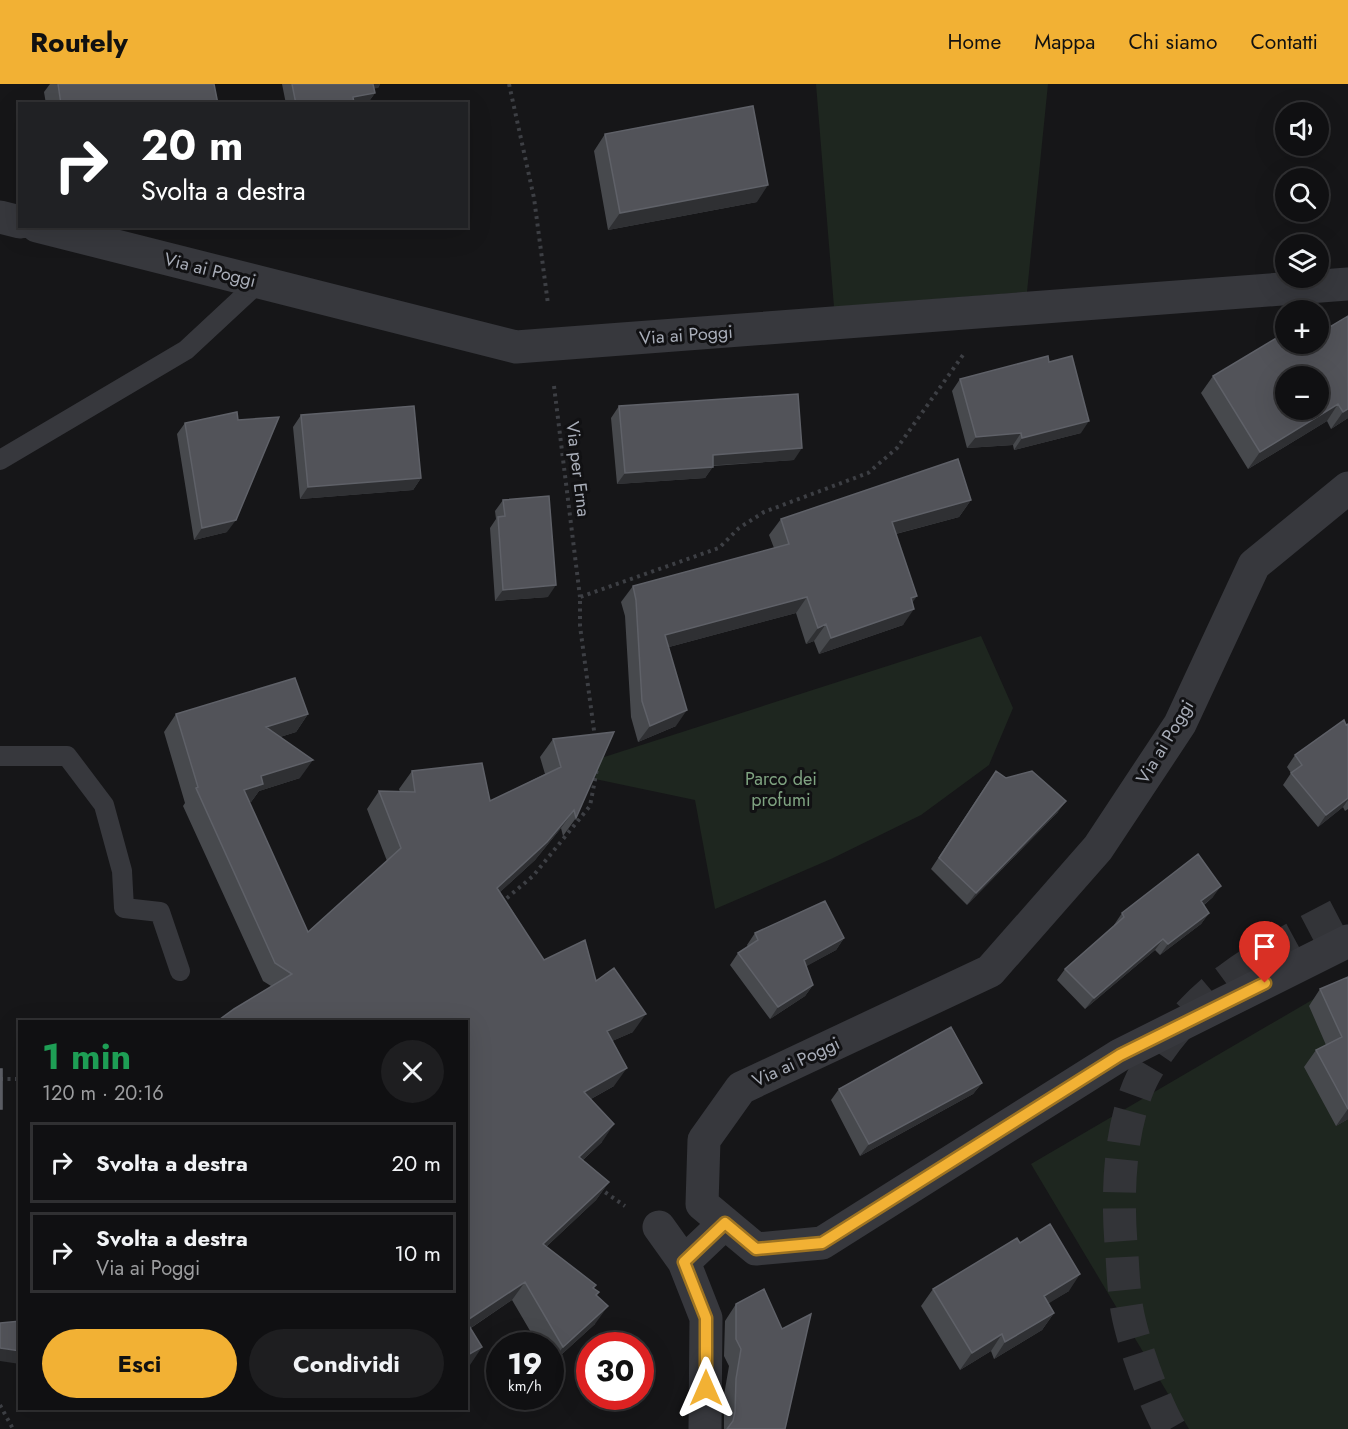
<!DOCTYPE html>
<html lang="it">
<head>
<meta charset="utf-8">
<style>
	:root { --surface:#101012; --page:#1e1e20; --text:#f1f3f6; --muted:#9c9d9f; --line:#303032; --accent:#f2b134 }
	body { margin:0; font-family:Jost,sans-serif; background:var(--page); color:var(--text); height:100vh; display:flex; flex-direction:column; font-size:22px; white-space:nowrap }
	* { box-sizing:border-box; margin:0 }
	p { font-size:20px; color:var(--muted) }
	.icon { flex:none; width:33px; height:33px; fill:none; stroke:currentColor; stroke-width:2; stroke-linecap:round; stroke-linejoin:round }
	.map { position:relative; flex:1; overflow:hidden }
	.details { position:absolute; left:18px; top:936px; width:450px; height:390px; display:flex; flex-direction:column; background:var(--surface); border-radius:0px; box-shadow:0 6px 24px #0002,0 0 0 2px var(--line) }
	.details>* { flex:none }
	.top-card { position:absolute; left:18px; top:18px; width:450px; height:126px; border-radius:0px; box-shadow:0 6px 24px #0002,0 0 0 2px var(--line); background:#202124; color:#fff; overflow:hidden }
	.buttons { position:absolute; left:1275px; top:18px; display:grid; gap:12px }
	.buttons a { display:grid; place-items:center; width:54px; height:54px; border-radius:50%; background:var(--surface); box-shadow:0 6px 24px #0002,0 0 0 2px var(--line); font-size:30px }
	.speed { position:absolute; left:486px; top:1248px; display:flex; gap:12px; font-size:30px; font-weight:700; text-align:center }
	.speed>* { display:grid; place-content:center; width:78px; height:78px; border-radius:50%; background:var(--surface); box-shadow:0 6px 24px #0002,0 0 0 2px var(--line); line-height:1 }
	.speed small { font-size:15px; font-weight:400 }
	.speed .limit { border:9px solid #d22; background:#fff; color:#111 }
	.pin { position:absolute; display:grid; place-items:center; width:51px; height:51px; color:#fff; margin:-62px -26px; border-radius:50% 50% 50% 0; rotate:-45deg; box-shadow:0 0 6px #0007 }
	.pin .icon { rotate:45deg }
	.me { position:absolute; width:66px; margin:-33px; rotate:0deg; stroke-linejoin:round; filter:drop-shadow(0 0 4px #0008) }
	.turn { display:flex; align-items:center; gap:21px; height:126px; padding:0 24px; font-size:27px }
	.turn .icon { width:78px; height:78px; stroke-width:2.5 }
	.turn b { display:block; font-size:42px; line-height:51px }
	.round { display:grid; place-items:center; flex:none; width:63px; height:63px; border-radius:32px; background:var(--page) }
	.head { display:flex; align-items:center; justify-content:space-between; height:102px; padding:0 24px }
	h1 { font-size:36px; font-weight:700; line-height:45px; color:#1e9e55 }
	.cta { display:flex; gap:12px; margin-top:auto; padding:12px 24px }
	.cta a { flex:1; height:69px; border-radius:36px; background:var(--accent); color:#111; font-size:24px; font-weight:700; line-height:69px; text-align:center }
	.cta a+a { background:var(--page); color:var(--text) }
	ul { padding:0; list-style:none }
	li { display:flex; align-items:center; gap:18px; height:81px; margin:0 12px 9px; padding:0 12px; border:3px solid var(--line); border-radius:0px }
	li div { flex:1 }
	li b { display:block; font-size:22px }
	li em { font-style:normal }
	header { display:flex; align-items:center; gap:36px; box-sizing:border-box; height:84px; padding:0 30px; background:var(--accent); color:#111 }
	header strong { font-size:28px }
	nav { display:flex; gap:33px; margin-inline-start:auto; font-size:21px }
	.map>svg:first-child { display:block }
	.green { fill:#1e261f }
	.lines { fill:none; stroke-linecap:round; stroke-linejoin:round }
	.trunk-tunnel { stroke:#333438; stroke-width:33; stroke-dasharray:33 16; stroke-linecap:butt }
	.path { stroke:#3d3f44; stroke-width:4; stroke-dasharray:3 4.5; stroke-linecap:butt }
	.service { stroke:#37383d; stroke-width:20 }
	.minor { stroke:#37383d; stroke-width:33 }
	.wall { fill:#47494d }
	.shaded-wall { fill:#2f3033 }
	.building { fill:#525359; stroke:#5f6168; stroke-width:1.5; fill-rule:evenodd }
	.route-casing { stroke:#9d7322; stroke-width:15 }
	.route { stroke:#f2b134; stroke-width:10 }
	.labels { text-anchor:middle; stroke-width:6; stroke-linejoin:round; paint-order:stroke }
	.street-label { font-size:18px; fill:#a8adb8; stroke:#111113 }
	.park-label { font-size:18px; fill:#7fa381; stroke:#111113 }
</style>
</head>
<body>
<header>
<strong>Routely</strong>
<nav><a>Home</a><a>Mappa</a><a>Chi siamo</a><a>Contatti</a></nav>
</header>
<div class="map">
<svg width="1348" height="1345" viewBox="0 0 1348 1345">
	<rect width="100%" height="100%" fill="#161618"/>
	<path class="green" d="M 816,0 L 1048,0 L 1027,208 L 834,223 Z
		M 981,552 L 1013,624 L 989,681 L 921,731 L 831,775 L 715,825 L 695,716 L 595,695 L 598,675 Z
		M 1348,895 L 1348,1345 L 1189,1345 L 1031,1080 Z"/>
	<g class="lines">
		<path class="trunk-tunnel" d="M 1170,1345 C 1153,1315 1133,1259 1127,1226 C 1124,1208 1123,1189 1122,1171 C 1117,1120 1118,1058 1136,1009 C 1150,969 1195,918 1230,894 C 1267,867 1308,847 1348,826"/>
		<path class="path" d="M 509,0 L 534,114 L 548,220
			M 554,302 L 580,513
			M 595,654 L 580,542 L 580,513 L 719,464 L 739,444 L 764,428 L 868,389 L 897,364 L 963,271
			M 501,819 L 533,792 L 590,722 L 597,685
			M 0,995 L 20,995
			M 599,1104 L 625,1122
			M 0,1321 L 13,1345"/>
		<path class="service" d="M 0,376 L 186,266 L 258,199
			M 0,672 L 67,672 L 104,721 L 122,787 L 124,824 L 160,828 L 180,887"/>
		<path class="minor" d="M 0,133 L 20,138
			M 37,142 L 516,263 L 1348,200
			M 1348,404 L 1254,481 L 1180,640 L 1098,764 L 990,887 L 741,1004 L 704,1056 L 702,1120 L 756,1165 L 822,1159 L 1120,971 L 1348,857
			M 659,1143 L 684,1178 L 706,1234 L 705,1345
			M 684,1178 L 725,1139"/>
	</g>
	<path class="wall" d="M 50,0 L 214,0 L 218,20 L 46,20 L 44,8 Z
		M 282,0 L 380,0 L 378,4 L 374,4 L 375,9 L 367,20 L 286,20 Z
		M 605,50 L 757,118 L 608,146 L 594,67 Z
		M 1348,232 L 1348,334 L 1331,345 L 1327,337 L 1248,385 L 1201,309 L 1213,292 L 1293,266 Z
		M 1049,278 L 1081,349 L 1014,366 L 1013,361 L 967,364 L 952,307 L 960,295 Z
		M 619,322 L 794,376 L 713,382 L 705,394 L 617,400 L 611,334 Z
		M 301,331 L 421,394 L 413,406 L 300,415 L 293,343 Z
		M 185,339 L 227,448 L 194,456 L 177,350 Z
		M 503,416 L 548,513 L 495,517 L 490,444 L 496,435 L 495,427 Z
		M 971,416 L 959,433 L 896,450 L 912,518 L 903,541 L 819,570 L 814,557 L 806,560 L 796,529 L 669,563 L 676,642 L 638,658 L 631,633 L 625,532 L 621,518 L 633,502 L 774,464 L 769,451 L 781,435 Z
		M 176,630 L 308,630 L 296,648 L 280,653 L 300,694 L 259,707 L 251,718 L 249,718 L 308,848 L 387,777 L 367,725 L 379,707 L 400,708 L 399,705 L 412,687 L 490,717 L 545,690 L 540,673 L 553,655 L 576,734 L 563,752 L 561,744 L 535,776 L 500,808 L 544,876 L 596,897 L 633,948 L 612,957 L 614,1002 L 591,1015 L 602,1058 L 583,1076 L 609,1098 L 596,1116 L 546,1163 L 593,1204 L 597,1212 L 595,1240 L 550,1281 L 550,1262 L 539,1262 L 512,1216 L 471,1244 L 470,1281 L 271,902 L 263,897 L 183,722 L 185,719 L 164,648 Z
		M 1348,640 L 1348,725 L 1345,727 L 1343,723 L 1318,743 L 1283,701 L 1291,689 L 1287,683 L 1295,671 Z
		M 988,698 L 1058,728 L 967,821 L 931,785 Z
		M 1213,813 L 1204,821 L 1209,829 L 1201,840 L 1160,871 L 1155,866 L 1085,925 L 1057,896 L 1065,885 L 1115,841 L 1114,841 L 1122,829 Z
		M 755,849 L 844,854 L 836,866 L 806,882 L 813,901 L 805,912 L 770,935 L 730,881 L 738,869 L 748,863 L 747,861 Z
		M 1348,893 L 1348,1035 L 1336,1042 L 1304,983 L 1316,966 L 1326,961 L 1309,922 L 1320,905 Z
		M 982,999 L 973,1010 L 860,1072 L 831,1016 L 839,1005 Z
		M 1020,1159 L 1069,1207 L 1048,1219 L 1054,1229 L 1042,1246 L 994,1275 L 991,1267 L 960,1286 L 921,1222 L 933,1205 Z
		M 736,1220 L 785,1345 L 724,1345 L 724,1311 L 729,1282 L 724,1272 L 725,1237 Z"/>
	<path class="shaded-wall" d="M 368,0 L 380,0 L 378,4 L 364,6 Z
		M 375,9 L 367,20 L 348,20 L 353,13 Z
		M 768,101 L 757,118 L 608,146 L 620,129 Z
		M 1338,320 L 1327,337 L 1248,385 L 1260,368 Z
		M 1348,325 L 1348,334 L 1331,345 L 1343,328 Z
		M 1089,337 L 1081,349 L 1014,366 L 1022,354 Z
		M 1021,349 L 1013,361 L 967,364 L 976,353 Z
		M 802,364 L 794,376 L 704,382 L 713,371 Z
		M 713,383 L 705,394 L 617,400 L 625,389 Z
		M 421,394 L 413,406 L 300,415 L 308,403 Z
		M 971,416 L 959,433 L 880,454 L 892,438 Z
		M 236,436 L 227,448 L 194,456 L 202,444 Z
		M 556,501 L 548,513 L 495,517 L 503,506 Z
		M 917,512 L 906,528 L 911,514 Z
		M 807,513 L 796,529 L 654,567 L 665,551 Z
		M 914,525 L 903,541 L 819,570 L 831,554 Z
		M 826,540 L 814,557 L 806,560 L 818,544 Z
		M 687,626 L 676,642 L 638,658 L 650,642 Z
		M 308,630 L 296,648 L 254,661 L 266,643 Z
		M 313,676 L 300,694 L 259,707 L 251,718 L 231,724 L 244,706 L 261,692 Z
		M 1348,714 L 1348,716 L 1343,723 L 1318,743 L 1326,731 Z
		M 1066,717 L 1058,728 L 967,821 L 976,809 Z
		M 574,726 L 561,744 L 535,776 L 485,822 L 497,804 Z
		M 1221,802 L 1213,813 L 1193,829 L 1201,817 Z
		M 1209,829 L 1201,840 L 1160,871 L 1168,860 Z
		M 844,854 L 836,866 L 796,888 L 804,876 Z
		M 1163,855 L 1155,866 L 1085,925 L 1094,914 Z
		M 813,901 L 805,912 L 770,935 L 778,923 Z
		M 646,930 L 633,948 L 594,965 L 607,947 Z
		M 627,984 L 614,1002 L 571,1026 L 584,1008 Z
		M 982,999 L 973,1010 L 860,1072 L 869,1060 Z
		M 1348,1025 L 1348,1035 L 1336,1042 Z
		M 614,1040 L 602,1058 L 567,1091 L 579,1073 Z
		M 609,1098 L 596,1116 L 530,1178 L 543,1160 Z
		M 1080,1190 L 1069,1207 L 1033,1229 L 1044,1212 Z
		M 525,1198 L 512,1216 L 466,1247 L 466,1237 Z
		M 608,1222 L 595,1240 L 550,1281 L 563,1263 Z
		M 1054,1229 L 1042,1246 L 994,1275 L 1005,1258 Z
		M 1002,1250 L 991,1267 L 960,1286 L 972,1269 Z
		M 482,1263 L 470,1281 L 466,1283 L 466,1272 Z
		M 0,1264 L 20,1267 L 20,1280 L 0,1277 Z"/>
	<path class="building" d="M 58,0 L 214,0 L 218,20 L 61,20 Z
		M 292,0 L 373,0 L 375,9 L 353,13 L 354,19 L 349,20 L 296,20 Z
		M 753,22 L 768,101 L 620,129 L 605,50 Z
		M 1348,232 L 1348,325 L 1343,328 L 1338,320 L 1260,368 L 1213,292 L 1283,250 L 1286,255 L 1286,260 L 1288,260 L 1293,266 L 1303,260 L 1318,260 L 1318,250 ZM 1286,292 L 1318,292 L 1318,326 L 1286,326 Z
		M 1048,272 L 1049,278 L 1072,272 L 1089,337 L 1022,354 L 1021,349 L 976,353 L 960,295 Z
		M 798,310 L 802,364 L 713,371 L 713,383 L 625,389 L 619,322 Z
		M 414,322 L 421,394 L 308,403 L 301,331 Z
		M 237,328 L 238,336 L 279,333 L 236,436 L 202,444 L 185,339 Z
		M 958,375 L 971,416 L 892,438 L 917,512 L 911,514 L 914,525 L 831,554 L 826,540 L 818,544 L 807,513 L 665,551 L 687,626 L 650,642 L 642,617 L 636,516 L 633,502 L 789,460 L 781,435 Z
		M 549,412 L 556,501 L 503,506 L 498,433 L 505,432 L 503,416 Z
		M 295,594 L 308,630 L 266,643 L 313,676 L 261,692 L 263,700 L 244,706 L 308,848 L 401,764 L 379,707 L 415,708 L 412,687 L 482,679 L 490,717 L 561,683 L 553,655 L 614,648 L 576,734 L 574,726 L 547,758 L 497,804 L 544,876 L 585,856 L 596,897 L 614,884 L 646,930 L 607,947 L 627,984 L 584,1008 L 614,1040 L 579,1073 L 609,1098 L 543,1160 L 596,1201 L 593,1204 L 599,1208 L 596,1211 L 608,1222 L 563,1263 L 525,1198 L 466,1237 L 466,938 L 216,938 L 234,925 L 292,890 L 275,879 L 196,704 L 198,703 L 176,630 Z
		M 1344,636 L 1346,641 L 1348,640 L 1348,714 L 1326,731 L 1291,689 L 1302,681 L 1295,671 Z
		M 996,687 L 1006,694 L 1032,687 L 1066,717 L 976,809 L 939,774 Z
		M 1198,770 L 1221,802 L 1201,817 L 1209,829 L 1168,860 L 1163,855 L 1094,914 L 1065,885 L 1124,833 L 1122,829 Z
		M 825,817 L 844,854 L 804,876 L 813,901 L 778,923 L 738,869 L 758,856 L 755,849 Z
		M 1348,893 L 1348,1025 L 1316,966 L 1342,953 L 1320,905 Z
		M 951,943 L 982,999 L 869,1060 L 839,1005 Z
		M 0,985 L 2,985 L 2,1025 L 0,1025 Z
		M 1050,1140 L 1080,1190 L 1044,1212 L 1054,1229 L 1005,1258 L 1002,1250 L 972,1269 L 933,1205 L 1017,1154 L 1020,1159 Z
		M 764,1205 L 782,1245 L 811,1230 L 785,1345 L 727,1345 L 733,1337 L 735,1328 L 736,1295 L 741,1265 L 736,1255 L 736,1220 Z
		M 20,1237 L 20,1267 L 0,1264 L 0,1239 Z
		M 466,1237 L 482,1263 L 466,1272 Z"/>
	<g class="lines">
		<g class="route-casing">
			<path id="route" d="M 706,1304 L 706,1234 L 684,1178 L 725,1139 L 756,1165 L 822,1159 L 1120,971 L 1265,899"/>
		</g>
		<use href="#route" class="route"/>
	</g>
	<g class="labels">
		<g class="street-label">
			<text transform="translate(210 186) rotate(14)" y="6">Via ai Poggi</text>
			<text transform="translate(686 251) rotate(-4)" y="6">Via ai Poggi</text>
			<text transform="translate(578 385) rotate(83)" y="6">Via per Erna</text>
			<text transform="translate(1165 658) rotate(-59)" y="6">Via ai Poggi</text>
			<text transform="translate(796 978) rotate(-25)" y="6">Via ai Poggi</text>
		</g>
		<g class="park-label">
			<text x="781" y="701">Parco dei<tspan x="781" dy="21">profumi</tspan></text>
		</g>
	</g>
</svg>
<div class="buttons">
<a><svg class="icon" aria-label="sound" viewBox="0 0 24 24"><path d="M4 9h4l5-4v14l-5-4H4zM17 9q2 3 0 6"/></svg></a>
<a><svg class="icon" aria-label="search" viewBox="0 0 24 24"><circle cx="10" cy="10" r="6"/><path d="M15 15l6 6"/></svg></a>
<a><svg class="icon" aria-label="layers" viewBox="0 0 24 24"><path d="M12 4l9 5-9 5-9-5zM3 14l9 5 9-5"/></svg></a>
<a>+</a>
<a>−</a>
</div>
<div class="speed"><div>19<small>km/h</small></div><div class="limit">30</div></div>
<div class="pin" style="left:1265px;top:899px;background:#d93025"><svg class="icon" aria-label="arrive" viewBox="0 0 24 24"><path d="M6 21V4h12l-3 4 3 4H6"/></svg></div>
<svg class="me" style="left:706px;top:1304px" viewBox="-20 -20 40 40"><path d="M0-17L14 15 0 8-14 15z" fill="#f2b134" stroke="#fff" stroke-width="4"/></svg>
<div class="top-card">
<div class="turn"><svg class="icon" aria-label="right" viewBox="0 0 24 24"><path d="M7 20v-9h11M14 6l5 5-5 5"/></svg><div><b>20 m</b>Svolta a destra</div></div>
</div>
<section class="details">
<div class="head"><div><h1>1 min</h1><p>120 m · 20:16</p></div><a class="round"><svg class="icon" aria-label="close" viewBox="0 0 24 24"><path d="M6 6l12 12M18 6L6 18"/></svg></a></div>
<ul>
<li><svg class="icon" aria-label="right" viewBox="0 0 24 24"><path d="M7 20v-9h11M14 6l5 5-5 5"/></svg><div><b>Svolta a destra</b></div><em>20 m</em></li>
<li><svg class="icon" aria-label="right" viewBox="0 0 24 24"><path d="M7 20v-9h11M14 6l5 5-5 5"/></svg><div><b>Svolta a destra</b><p>Via ai Poggi</p></div><em>10 m</em></li>
</ul>
<div class="cta"><a>Esci</a><a>Condividi</a></div>
</section>
</div>
</body>
</html>
